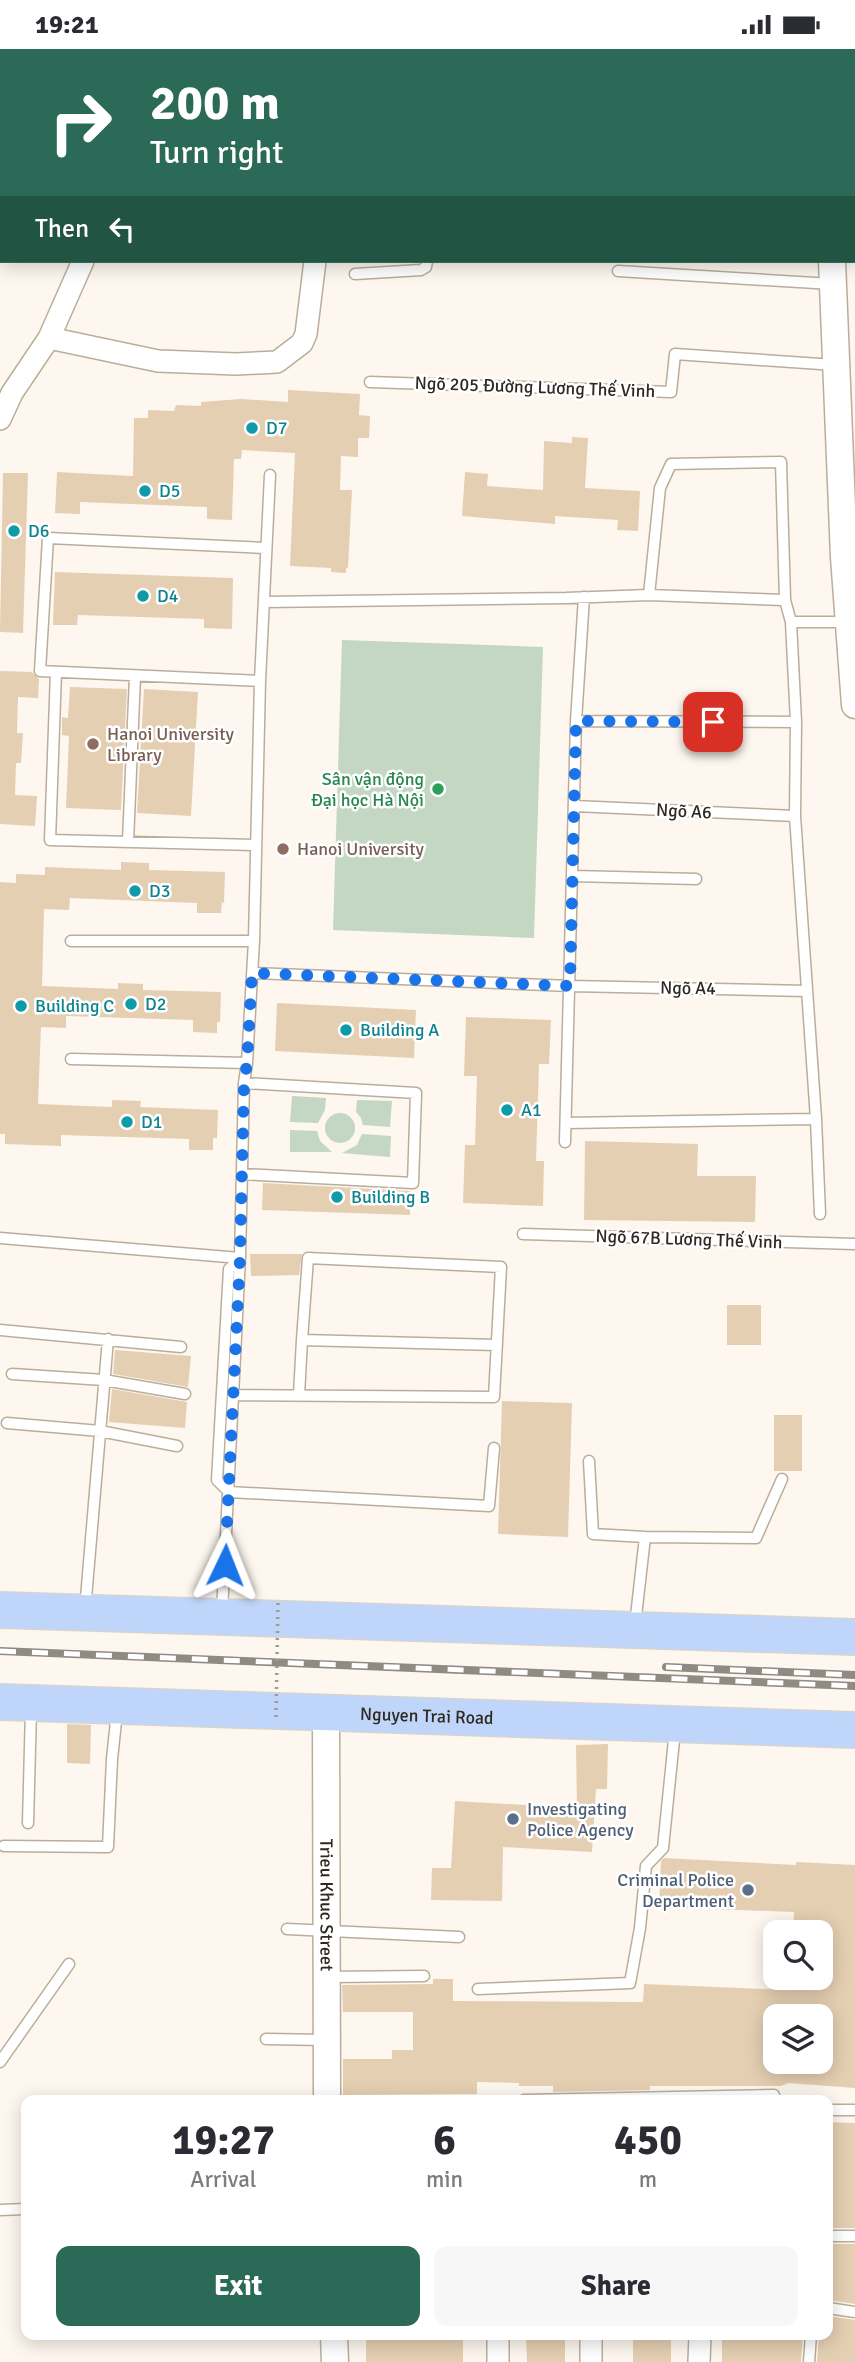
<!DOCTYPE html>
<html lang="en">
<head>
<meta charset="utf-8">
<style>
	:root { --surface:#fff; --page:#f7f7f7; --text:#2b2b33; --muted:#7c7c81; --accent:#2b6a56 }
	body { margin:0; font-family:Signika,sans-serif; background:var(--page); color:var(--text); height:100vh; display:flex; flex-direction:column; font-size:26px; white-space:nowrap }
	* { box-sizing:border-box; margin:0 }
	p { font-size:23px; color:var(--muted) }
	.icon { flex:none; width:38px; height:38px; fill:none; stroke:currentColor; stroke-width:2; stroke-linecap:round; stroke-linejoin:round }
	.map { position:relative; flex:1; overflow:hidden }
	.side { position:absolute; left:21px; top:2046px; width:812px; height:245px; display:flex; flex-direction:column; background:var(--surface); border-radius:14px; box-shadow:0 4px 18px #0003 }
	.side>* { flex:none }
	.banner { position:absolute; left:0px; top:0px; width:856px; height:214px; box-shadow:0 4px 18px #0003; background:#2b6a56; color:#fff; overflow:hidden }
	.controls { position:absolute; left:763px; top:1871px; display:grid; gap:14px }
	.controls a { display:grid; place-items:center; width:70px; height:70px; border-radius:14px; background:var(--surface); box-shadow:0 4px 18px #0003; font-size:35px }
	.pin { position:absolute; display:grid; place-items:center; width:60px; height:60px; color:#fff; margin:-30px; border-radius:14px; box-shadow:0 4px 10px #0006 }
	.me { position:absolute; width:77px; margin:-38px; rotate:2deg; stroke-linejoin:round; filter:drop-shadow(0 0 5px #0008) }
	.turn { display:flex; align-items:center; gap:24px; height:147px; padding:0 35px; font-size:32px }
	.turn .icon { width:91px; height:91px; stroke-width:2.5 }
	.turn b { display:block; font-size:49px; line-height:60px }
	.then { display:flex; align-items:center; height:66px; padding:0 35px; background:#0003; gap:14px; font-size:26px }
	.eta { display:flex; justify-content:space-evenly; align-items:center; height:119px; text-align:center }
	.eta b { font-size:42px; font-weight:800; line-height:49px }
	.cta { display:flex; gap:14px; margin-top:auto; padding:14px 35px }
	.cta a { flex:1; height:80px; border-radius:14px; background:var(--accent); color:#fff; font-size:28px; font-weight:800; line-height:80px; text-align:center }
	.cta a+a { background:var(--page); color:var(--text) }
	.status { display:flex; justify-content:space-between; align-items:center; height:49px; padding:0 35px; background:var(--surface); direction:ltr }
	.status svg { height:19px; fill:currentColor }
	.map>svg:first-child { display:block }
	.green { fill:#c3d7c3 }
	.building { fill:#e5cfb2; fill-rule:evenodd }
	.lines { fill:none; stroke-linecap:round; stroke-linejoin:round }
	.service-casing { stroke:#bbad9a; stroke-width:13 }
	.minor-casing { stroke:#bbad9a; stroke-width:24 }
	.tertiary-casing { stroke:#bbad9a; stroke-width:29 }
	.trunk-casing { stroke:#d5d4d3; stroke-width:38 }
	.service { stroke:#fff; stroke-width:10 }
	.minor { stroke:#fff; stroke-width:21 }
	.tertiary { stroke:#fff; stroke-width:26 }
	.trunk { stroke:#bfd6fa; stroke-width:35 }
	.rail-casing { stroke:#908a83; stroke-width:8 }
	.rail { stroke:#fff; stroke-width:5; stroke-dasharray:16; stroke-linecap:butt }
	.path-bridge { stroke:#a09a92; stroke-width:3.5; stroke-dasharray:2 5; stroke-linecap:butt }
	.route { stroke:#1a73e8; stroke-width:12; stroke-dasharray:0 21.6 }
	.culture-dot { fill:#0f9aa8; stroke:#fff; stroke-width:2.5 }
	.education-dot { fill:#8d6e63; stroke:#fff; stroke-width:2.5 }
	.leisure-dot { fill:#2e9e5b; stroke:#fff; stroke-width:2.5 }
	.service-dot { fill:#5c6f8a; stroke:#fff; stroke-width:2.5 }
	.labels { text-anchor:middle; stroke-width:5; stroke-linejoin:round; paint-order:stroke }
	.street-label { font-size:18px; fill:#2f2922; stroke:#fff }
	.culture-label { font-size:18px; fill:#0d838f; stroke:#fff; text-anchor:start }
	.education-label { font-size:18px; fill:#785e54; stroke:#fff; text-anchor:start }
	.leisure-label { font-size:18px; fill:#27864d; stroke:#fff; text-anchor:end }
	.service-label { font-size:18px; fill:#4e5e75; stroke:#fff; text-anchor:start }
</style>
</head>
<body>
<div class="status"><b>19:21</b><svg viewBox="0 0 49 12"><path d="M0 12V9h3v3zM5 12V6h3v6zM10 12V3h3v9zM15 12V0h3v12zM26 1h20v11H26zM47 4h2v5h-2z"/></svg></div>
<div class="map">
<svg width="855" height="2313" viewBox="0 0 855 2313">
	<rect width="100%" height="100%" fill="#fdf7ef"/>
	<path class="green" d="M 342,591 L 543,598 L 534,889 L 333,881 Z
		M 292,1047 L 326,1049 L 325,1061 L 318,1074 L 290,1073 Z
		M 357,1051 L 392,1052 L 390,1078 L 363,1076 L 361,1069 L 356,1063 Z
		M325 1079a15 15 0 1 1 30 0a15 15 0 1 1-30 0Z
		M 290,1081 L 317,1082 L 320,1092 L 332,1103 L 290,1103 Z
		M 362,1085 L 391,1087 L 390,1108 L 342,1104 L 357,1096 Z"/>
	<path class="building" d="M 288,341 L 360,345 L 359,366 L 370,367 L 369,389 L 358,389 L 358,408 L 341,407 L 340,441 L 352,441 L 348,519 L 346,519 L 346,524 L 331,523 L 331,519 L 290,517 L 295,404 L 242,401 L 241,410 L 234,410 L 232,471 L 207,470 L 207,458 L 80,453 L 80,465 L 55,464 L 57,423 L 133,427 L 134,369 L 148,369 L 148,361 L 174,362 L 176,356 L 201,357 L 201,353 L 241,350 L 288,353 Z
		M 572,388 L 588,389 L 585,439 L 640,442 L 638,482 L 617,481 L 618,471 L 555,467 L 555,475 L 462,467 L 465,423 L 488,425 L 487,437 L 543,441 L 544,392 L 572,394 Z
		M 3,424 L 28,424 L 23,584 L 0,583 Z
		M 55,523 L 233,529 L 232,580 L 204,579 L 204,570 L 78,566 L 77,576 L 53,576 Z
		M 0,622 L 32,623 L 39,630 L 38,649 L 18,648 L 17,684 L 23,684 L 21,714 L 16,714 L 15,746 L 37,747 L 35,777 L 0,775 Z
		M 70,638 L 127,640 L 121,761 L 66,759 L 69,687 L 62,686 L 62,668 L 68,669 Z
		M 144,640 L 198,643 L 191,767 L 137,764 Z
		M 121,813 L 149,814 L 149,821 L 225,823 L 224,854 L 222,853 L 221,864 L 197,864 L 197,854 L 70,849 L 69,861 L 44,860 L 42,937 L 118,940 L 118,934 L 143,935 L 143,941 L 221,943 L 220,973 L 217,973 L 217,984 L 193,983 L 193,971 L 66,967 L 66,979 L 41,978 L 38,1055 L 112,1058 L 112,1051 L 141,1052 L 140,1058 L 218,1061 L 217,1089 L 213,1089 L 213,1101 L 189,1101 L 189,1090 L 61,1086 L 61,1097 L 5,1095 L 5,1085 L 0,1085 L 0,833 L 16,834 L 16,825 L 45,826 L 45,818 L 121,821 Z
		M 277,954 L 416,961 L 414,1009 L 275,1002 Z
		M 466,968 L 551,971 L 549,1015 L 539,1015 L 536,1112 L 544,1112 L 543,1157 L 463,1154 L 465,1096 L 475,1096 L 477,1027 L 464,1027 Z
		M 585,1092 L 698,1095 L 697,1127 L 756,1127 L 755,1173 L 584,1171 Z
		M 263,1134 L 411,1142 L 410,1166 L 262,1161 Z
		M 250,1205 L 302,1205 L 299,1226 L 251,1227 Z
		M 727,1256 L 761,1256 L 761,1296 L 727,1296 Z
		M 115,1301 L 191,1307 L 188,1338 L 113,1325 Z
		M 112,1340 L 187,1353 L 185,1379 L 109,1373 Z
		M 502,1352 L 572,1354 L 568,1488 L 498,1485 Z
		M 774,1366 L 802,1366 L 802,1422 L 774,1422 Z
		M 67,1675 L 91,1676 L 90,1715 L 67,1714 Z
		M 608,1695 L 607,1740 L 596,1740 L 592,1803 L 503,1798 L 502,1852 L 431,1851 L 432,1819 L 451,1819 L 455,1752 L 577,1759 L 576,1696 Z
		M 664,1809 L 796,1816 L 796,1813 L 855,1816 L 855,2039 L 788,2034 L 781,2037 L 650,2037 L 650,2041 L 553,2043 L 553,2037 L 519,2037 L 519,2034 L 477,2033 L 477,2045 L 343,2046 L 343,2010 L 392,2010 L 392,2001 L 413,2001 L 413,1963 L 343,1963 L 342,1936 L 433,1935 L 433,1930 L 453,1930 L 453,1952 L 643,1953 L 644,1935 L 791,1941 L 792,1928 L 821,1928 L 821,1883 L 793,1883 L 794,1863 L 659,1858 L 661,1812 ZM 775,1967 L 821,1967 L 821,2012 L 775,2012 Z
		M 828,2073 L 855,2074 L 855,2179 L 828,2179 Z
		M 828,2195 L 855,2195 L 855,2255 L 828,2251 Z
		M 828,2267 L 855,2271 L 855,2313 L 817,2313 L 819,2286 L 828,2286 Z
		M 366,2286 L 463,2286 L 463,2313 L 366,2313 Z
		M 526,2286 L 565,2286 L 565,2313 L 527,2313 Z
		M 633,2286 L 671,2286 L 671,2313 L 633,2313 Z
		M 722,2286 L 803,2286 L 801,2313 L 722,2313 Z"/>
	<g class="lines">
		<g class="service-casing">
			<path id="service" d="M 290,0 L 308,2
				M 101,2 L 102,0
				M 245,2 L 246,0
				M 418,2 L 418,0
				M 605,2 L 605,0
				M 618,222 L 832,235
				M 355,225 L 421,221 L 426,218 L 427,212
				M 370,333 L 671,343 L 675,305 L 835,316
				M 649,546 L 660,439 L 671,415 L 781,413 L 785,551 L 791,573 L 796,673 L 795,767 L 816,1070 L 820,1165
				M 264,553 L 566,549 L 649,546 L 785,551
				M 791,573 L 849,573
				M 56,623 L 50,791 L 255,796
				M 260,632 L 40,622 L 48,489 L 266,499
				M 576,672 L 796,673
				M 574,757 L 795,767
				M 128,793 L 135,627
				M 573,827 L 696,830
				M 71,892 L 254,892
				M 252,924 L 570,937 L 806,942
				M 71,1010 L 247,1014
				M 566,1074 L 816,1070
				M 565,1093 L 576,672 L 584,548
				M 242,1125 L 413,1134 L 416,1044 L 244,1034
				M 523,1185 L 855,1195
				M 0,1189 L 240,1209
				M 240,1209 L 229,1220 L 217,1431 L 229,1443 L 489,1457 L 494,1399
				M 0,1281 L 181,1298
				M 12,1325 L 104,1331 L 185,1345
				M 233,1346 L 494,1348 L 501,1218 L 308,1209 L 302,1291 L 497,1296
				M 299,1346 L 302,1291
				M 7,1374 L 100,1382 L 177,1397
				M 589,1412 L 593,1485 L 645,1488
				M 85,1561 L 108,1290
				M 222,1563 L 240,1209 L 244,1034 L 247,1014 L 254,892 L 260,632 L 270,426
				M 635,1576 L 645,1488 L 756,1489 L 782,1430
				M 28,1774 L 31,1660
				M 4,1797 L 108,1798 L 112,1710 L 117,1663
				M 287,1880 L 459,1888
				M 328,1928 L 424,1927
				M 478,1940 L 630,1934 L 640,1879 L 646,1817 L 663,1799 L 675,1681
				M 266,1990 L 326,1991
				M 0,2013 L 69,1915
				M 524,2051 L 774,2046 L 774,2051
				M 828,2061 L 855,2061
				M 0,2161 L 26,2160
				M 828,2187 L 855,2187
				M 828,2259 L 855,2263
				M 809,2313 L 811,2286"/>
		</g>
		<g class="minor-casing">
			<path id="minor" d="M 0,88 L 2,88
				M 854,170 L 855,170
				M 49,289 L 158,312 L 236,315 L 277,313 L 302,294 L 306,285 L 315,212
				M 0,370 L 12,344 L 49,289 L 83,212
				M 498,2286 L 498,2313
				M 591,2313 L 591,2286
				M 699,2313 L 700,2286"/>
		</g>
		<g class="tertiary-casing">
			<g id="tertiary">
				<path d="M 791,0 L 792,2"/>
				<path d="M 0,173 L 2,173"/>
				<path d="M 832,212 L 844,508 L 855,656"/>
				<path id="s1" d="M 326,1664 L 327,2051"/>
				<path d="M 334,2286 L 335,2313"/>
			</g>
		</g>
		<g class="trunk-casing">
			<g id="trunk">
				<path d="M 0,1561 L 855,1588"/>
				<path id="s2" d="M 0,1653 L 855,1681"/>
			</g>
		</g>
		<use href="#service" class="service"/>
		<use href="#minor" class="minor"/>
		<use href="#tertiary" class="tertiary"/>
		<use href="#trunk" class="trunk"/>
		<g class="rail-casing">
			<path id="rail" d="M 0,1602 L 855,1637
				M 666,1618 L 855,1626"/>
		</g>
		<use href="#rail" class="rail"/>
		<path class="path-bridge" d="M 276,1668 L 278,1550"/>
	</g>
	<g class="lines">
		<path class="route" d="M 225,1516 L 240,1209 L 244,1034 L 247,1014 L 252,924 L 570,937 L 576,672 L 713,673"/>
	</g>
	<g class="culture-dot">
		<circle cx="252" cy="379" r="7"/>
		<circle cx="145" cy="442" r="7"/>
		<circle cx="14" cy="482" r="7"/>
		<circle cx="143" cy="547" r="7"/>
		<circle cx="135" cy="842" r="7"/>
		<circle cx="131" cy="955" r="7"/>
		<circle cx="21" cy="957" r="7"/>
		<circle cx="346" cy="981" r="7"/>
		<circle cx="507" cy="1061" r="7"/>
		<circle cx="127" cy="1073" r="7"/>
		<circle cx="337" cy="1148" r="7"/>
	</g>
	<g class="education-dot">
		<circle cx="93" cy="695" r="7"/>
		<circle cx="283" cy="800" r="7"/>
	</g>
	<circle class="leisure-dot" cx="438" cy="740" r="7"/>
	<g class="service-dot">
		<circle cx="513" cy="1770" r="7"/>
		<circle cx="748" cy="1841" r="7"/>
	</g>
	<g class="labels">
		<g class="street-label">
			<text transform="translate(535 338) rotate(2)" y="6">Ngõ 205 Đường Lương Thế Vinh</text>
			<text transform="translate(684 762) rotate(3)" y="6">Ngõ A6</text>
			<text transform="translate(688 939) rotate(1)" y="6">Ngõ A4</text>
			<text transform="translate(689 1190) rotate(2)" y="6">Ngõ 67B Lương Thế Vinh</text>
			<text dy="6" stroke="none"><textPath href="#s2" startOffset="427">Nguyen Trai Road</textPath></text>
			<text dy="6" stroke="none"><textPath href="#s1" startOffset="192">Trieu Khuc Street</textPath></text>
		</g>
		<g class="culture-label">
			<text x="266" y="385">D7</text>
			<text x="159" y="448">D5</text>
			<text x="28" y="488">D6</text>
			<text x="157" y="553">D4</text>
			<text x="149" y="848">D3</text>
			<text x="145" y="961">D2</text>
			<text x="35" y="963">Building C</text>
			<text x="360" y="987">Building A</text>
			<text x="521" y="1067">A1</text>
			<text x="141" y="1079">D1</text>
			<text x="351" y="1154">Building B</text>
		</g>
		<g class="education-label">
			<text x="107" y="691">Hanoi University<tspan x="107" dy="21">Library</tspan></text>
			<text x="297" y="806">Hanoi University</text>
		</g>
		<g class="leisure-label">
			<text x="424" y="736">Sân vận động<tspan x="424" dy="21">Đại học Hà Nội</tspan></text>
		</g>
		<g class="service-label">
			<text x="527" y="1766">Investigating<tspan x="527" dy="21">Police Agency</tspan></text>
			<text x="734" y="1837" text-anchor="end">Criminal Police<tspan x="734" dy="21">Department</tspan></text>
		</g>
	</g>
</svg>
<div class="controls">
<a><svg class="icon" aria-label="search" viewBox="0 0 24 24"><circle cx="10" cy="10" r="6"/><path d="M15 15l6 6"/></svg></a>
<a><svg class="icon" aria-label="layers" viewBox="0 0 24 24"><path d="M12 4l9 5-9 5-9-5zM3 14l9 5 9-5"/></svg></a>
</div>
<div class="pin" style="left:713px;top:673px;background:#d93025"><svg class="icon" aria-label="arrive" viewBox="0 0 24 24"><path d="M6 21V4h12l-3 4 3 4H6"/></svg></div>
<svg class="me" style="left:225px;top:1516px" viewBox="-20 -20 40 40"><path d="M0-17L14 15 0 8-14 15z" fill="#1a73e8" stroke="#fff" stroke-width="4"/></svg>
<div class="banner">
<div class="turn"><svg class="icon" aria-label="right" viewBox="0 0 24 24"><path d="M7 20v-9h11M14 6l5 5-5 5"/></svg><div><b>200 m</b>Turn right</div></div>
<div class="then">Then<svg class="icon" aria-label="left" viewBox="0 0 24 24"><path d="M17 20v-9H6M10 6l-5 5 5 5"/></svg></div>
</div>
<section class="side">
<div class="eta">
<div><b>19:27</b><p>Arrival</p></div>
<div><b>6</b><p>min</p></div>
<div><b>450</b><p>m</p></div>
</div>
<div class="cta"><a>Exit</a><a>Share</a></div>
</section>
</div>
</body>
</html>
